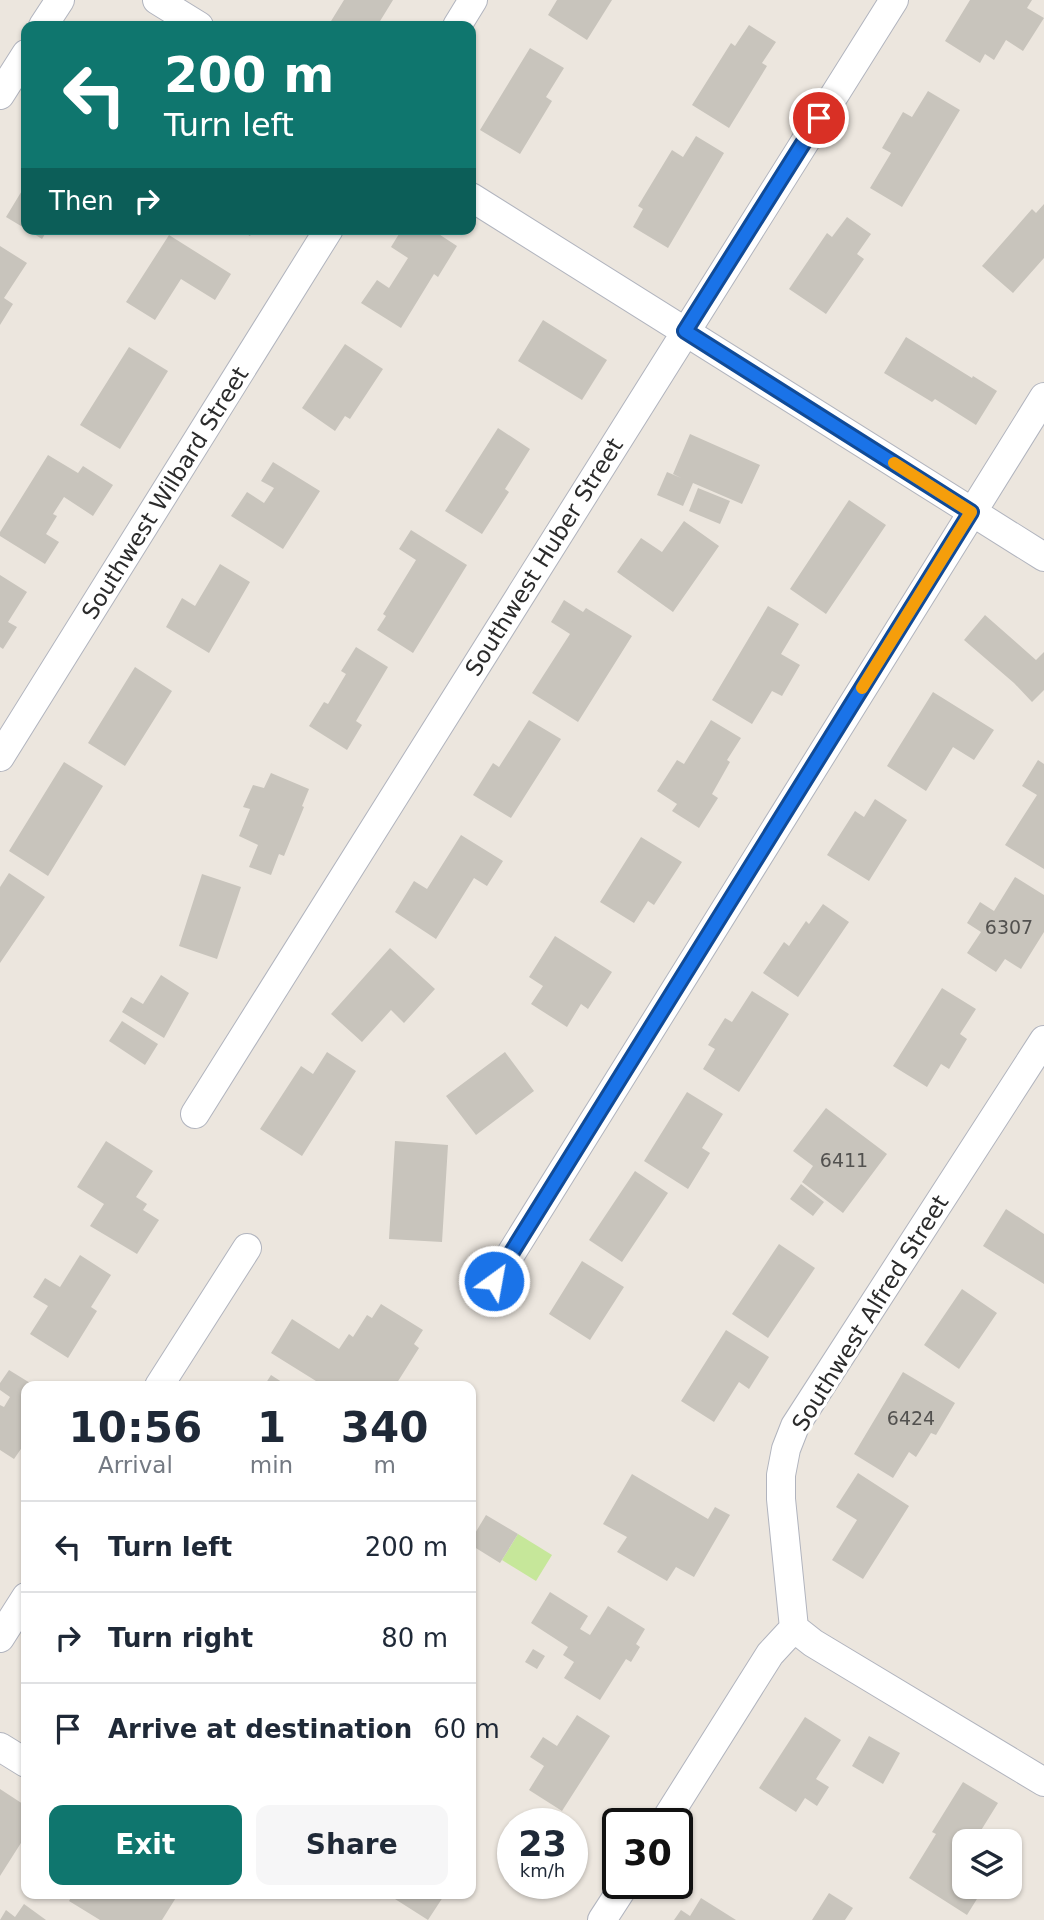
<!DOCTYPE html>
<html lang="en">
<head>
<meta charset="utf-8">
<style>
	:root { --surface:#fff; --page:#f6f6f7; --text:#1f2937; --muted:#747a83; --line:#e0e1e3; --accent:#0f766e }
	body { margin:0; font-family:"DejaVu Sans",sans-serif; background:var(--page); color:var(--text); height:100vh; display:flex; flex-direction:column; font-size:26px; white-space:nowrap }
	* { box-sizing:border-box; margin:0 }
	p { font-size:23px; color:var(--muted) }
	.icon { flex:none; width:38px; height:38px; fill:none; stroke:currentColor; stroke-width:2; stroke-linecap:round; stroke-linejoin:round }
	.map { position:relative; flex:1; overflow:hidden }
	.drawer { position:absolute; left:21px; top:1381px; width:455px; height:518px; display:flex; flex-direction:column; background:var(--surface); border-radius:14px; box-shadow:0 2px 5px #0004 }
	.drawer>* { flex:none }
	.hud { position:absolute; left:21px; top:21px; width:455px; height:214px; border-radius:14px; box-shadow:0 2px 5px #0004; background:#0f766e; color:#fff; overflow:hidden }
	.buttons { position:absolute; left:952px; top:1829px; display:grid; gap:14px }
	.buttons a { display:grid; place-items:center; width:70px; height:70px; border-radius:14px; background:var(--surface); box-shadow:0 2px 5px #0004; font-size:35px }
	.speed { position:absolute; left:497px; top:1808px; display:flex; gap:14px; font-size:35px; font-weight:700; text-align:center }
	.speed>* { display:grid; place-content:center; width:91px; height:91px; border-radius:50%; background:var(--surface); box-shadow:0 2px 5px #0004; line-height:1 }
	.speed small { font-size:18px; font-weight:400 }
	.speed .limit { border:4px solid #111; border-radius:10px; background:#fff; color:#111 }
	.pin { position:absolute; display:grid; place-items:center; width:60px; height:60px; color:#fff; margin:-30px; border:4px solid #fff; border-radius:50%; box-shadow:0 2px 7px #0007 }
	.me { position:absolute; width:77px; margin:-38px; rotate:32deg; stroke-linejoin:round; filter:drop-shadow(0 0 5px #0008) }
	.turn { display:flex; align-items:center; gap:24px; height:147px; padding:0 28px; font-size:32px }
	.turn .icon { width:91px; height:91px; stroke-width:2.5 }
	.turn b { display:block; font-size:49px; line-height:60px }
	.then { display:flex; align-items:center; height:66px; padding:0 28px; background:#0003; gap:14px; font-size:26px }
	.eta { display:flex; justify-content:space-evenly; align-items:center; height:119px; text-align:center }
	.eta b { font-size:42px; font-weight:700; line-height:49px }
	.action { display:flex; gap:14px; margin-top:auto; padding:14px 28px }
	.action a { flex:1; height:80px; border-radius:14px; background:var(--accent); color:#fff; font-size:28px; font-weight:700; line-height:80px; text-align:center }
	.action a+a { background:var(--page); color:var(--text) }
	ul { padding:0; list-style:none }
	li { display:flex; align-items:center; gap:21px; height:91px; padding:0 28px; border-top:2px solid var(--line) }
	li div { flex:1 }
	li b { display:block; font-size:26px }
	li em { font-style:normal }
	.map>svg:first-child { display:block }
	.pitch { fill:#c6e79a }
	.building { fill:#c8c4bc }
	.lines { fill:none; stroke-linecap:round; stroke-linejoin:round }
	.minor-casing { stroke:#b1b4be; stroke-width:30 }
	.minor { stroke:#fff; stroke-width:28 }
	.route-casing { stroke:#114b97; stroke-width:18 }
	.route { stroke:#1a73e8; stroke-width:12 }
	.slow { stroke:#f59e0b; stroke-width:12 }
	.labels { text-anchor:middle; stroke-width:7; stroke-linejoin:round; paint-order:stroke }
	.number-label { font-size:19px; fill:#52514f }
	.street-label { font-size:23px; fill:#2b2b2b; stroke:#fff }
</style>
</head>
<body>
<div class="map">
<svg width="1044" height="1920" viewBox="0 0 1044 1920">
	<rect width="100%" height="100%" fill="#ece6de"/>
	<path class="pitch" d="M 518,1534 L 552,1555 L 536,1581 L 502,1560 Z"/>
	<path class="building" d="M 344,0 L 393,0 L 377,26 L 328,26 Z
		M 557,0 L 612,0 L 587,40 L 548,15 Z
		M 970,0 L 1032,0 L 1027,8 L 1044,18 L 1023,51 L 1006,40 L 994,60 L 985,54 L 980,63 L 945,41 Z
		M 749,25 L 776,42 L 762,63 L 767,66 L 729,128 L 692,105 L 731,43 L 735,46 Z
		M 530,48 L 564,68 L 546,97 L 552,101 L 520,154 L 480,130 Z
		M 928,91 L 960,110 L 902,207 L 870,188 L 891,153 L 882,148 L 903,112 L 912,117 Z
		M 696,136 L 724,153 L 668,248 L 633,227 L 643,209 L 638,206 L 672,150 L 683,157 Z
		M 26,184 L 26,229 L 6,217 Z
		M 1044,204 L 1044,258 L 1013,293 L 982,266 L 1032,209 L 1036,213 Z
		M 847,217 L 871,234 L 857,254 L 864,259 L 826,314 L 789,289 L 827,233 L 832,237 Z
		M 26,229 L 48,229 L 42,239 Z
		M 238,229 L 254,229 L 250,236 Z
		M 402,229 L 431,229 L 457,246 L 438,277 L 434,274 L 401,328 L 361,303 L 377,280 L 389,288 L 408,258 L 391,247 Z
		M 169,235 L 231,274 L 215,300 L 181,279 L 155,320 L 126,302 Z
		M 0,246 L 27,263 L 4,298 L 13,304 L 0,325 Z
		M 543,320 L 607,360 L 582,400 L 518,361 Z
		M 906,337 L 972,378 L 973,376 L 997,391 L 976,425 L 935,399 L 932,402 L 884,373 Z
		M 345,344 L 383,369 L 350,419 L 345,416 L 335,431 L 302,408 Z
		M 129,347 L 168,371 L 120,449 L 80,425 Z
		M 498,428 L 530,449 L 505,489 L 509,492 L 482,534 L 445,511 Z
		M 690,434 L 760,465 L 742,504 L 693,483 L 683,506 L 657,495 L 667,472 L 681,478 L 673,474 Z
		M 48,455 L 78,473 L 83,466 L 113,485 L 93,516 L 64,497 L 53,514 L 57,516 L 46,534 L 59,542 L 45,564 L 0,536 L 0,532 Z
		M 273,462 L 320,491 L 283,549 L 231,516 L 247,492 L 264,503 L 274,488 L 261,481 Z
		M 698,488 L 730,501 L 720,524 L 689,511 Z
		M 849,500 L 886,525 L 826,614 L 790,589 Z
		M 684,521 L 719,546 L 673,612 L 617,572 L 641,538 L 662,552 Z
		M 411,530 L 467,565 L 413,653 L 377,630 L 386,616 L 383,614 L 416,560 L 399,549 Z
		M 220,564 L 250,582 L 209,653 L 166,627 L 182,598 L 195,606 Z
		M 0,575 L 27,592 L 8,622 L 17,627 L 3,649 L 0,647 Z
		M 564,600 L 583,612 L 586,608 L 632,636 L 578,722 L 532,693 L 570,634 L 551,622 Z
		M 768,606 L 799,624 L 781,654 L 800,665 L 782,696 L 772,691 L 752,724 L 712,700 Z
		M 985,615 L 1036,660 L 1044,652 L 1044,690 L 1032,702 L 1014,683 L 964,640 Z
		M 356,647 L 388,667 L 356,721 L 362,725 L 347,750 L 309,726 L 324,702 L 328,704 L 346,674 L 341,671 Z
		M 135,667 L 172,691 L 125,766 L 88,743 Z
		M 933,692 L 994,730 L 974,760 L 953,747 L 926,791 L 887,766 Z
		M 529,720 L 561,739 L 511,818 L 473,795 L 493,763 L 499,767 Z
		M 711,720 L 741,738 L 727,760 L 730,762 L 712,794 L 718,798 L 699,828 L 672,811 L 677,804 L 657,791 L 677,760 L 684,764 Z
		M 1038,760 L 1044,764 L 1044,869 L 1005,845 L 1037,795 L 1022,786 Z
		M 64,762 L 103,786 L 48,876 L 9,851 Z
		M 271,773 L 309,789 L 302,806 L 304,807 L 284,856 L 279,854 L 271,875 L 249,867 L 258,845 L 239,836 L 250,809 L 243,807 L 253,785 L 264,788 Z
		M 875,799 L 907,820 L 869,881 L 827,855 L 855,811 L 864,817 Z
		M 461,835 L 503,861 L 487,886 L 474,878 L 436,939 L 395,912 L 414,881 L 427,889 Z
		M 641,837 L 682,862 L 654,905 L 648,901 L 634,923 L 600,902 Z
		M 9,873 L 45,897 L 0,963 L 0,887 Z
		M 202,874 L 241,887 L 217,959 L 179,946 Z
		M 1015,877 L 1044,895 L 1044,932 L 1021,969 L 1005,959 L 996,972 L 967,953 L 981,932 L 967,923 L 980,902 L 994,911 Z
		M 823,904 L 849,922 L 798,997 L 763,973 L 784,942 L 789,946 L 806,921 L 809,924 Z
		M 555,936 L 612,972 L 588,1009 L 581,1004 L 567,1027 L 531,1004 L 543,986 L 529,977 Z
		M 390,948 L 435,989 L 404,1023 L 391,1010 L 362,1042 L 331,1014 Z
		M 161,975 L 189,993 L 164,1038 L 122,1012 L 131,997 L 143,1004 Z
		M 942,988 L 976,1009 L 960,1034 L 967,1039 L 949,1069 L 941,1064 L 927,1087 L 893,1066 Z
		M 752,991 L 789,1014 L 739,1092 L 703,1069 L 715,1049 L 708,1045 L 725,1018 L 732,1022 Z
		M 122,1021 L 158,1044 L 145,1065 L 109,1041 Z
		M 327,1052 L 356,1071 L 302,1156 L 260,1129 L 301,1066 L 313,1074 Z
		M 505,1052 L 534,1091 L 476,1135 L 446,1096 Z
		M 687,1092 L 723,1114 L 702,1148 L 710,1153 L 688,1189 L 644,1161 Z
		M 826,1108 L 887,1154 L 843,1213 L 802,1182 L 813,1166 L 793,1151 Z
		M 106,1141 L 153,1171 L 136,1197 L 147,1204 L 143,1210 L 159,1220 L 137,1254 L 90,1226 L 104,1204 L 77,1187 Z
		M 395,1141 L 448,1145 L 442,1242 L 389,1239 Z
		M 635,1171 L 668,1193 L 622,1262 L 589,1240 Z
		M 801,1184 L 824,1202 L 813,1216 L 790,1199 Z
		M 1006,1209 L 1044,1234 L 1044,1284 L 983,1246 Z
		M 779,1244 L 815,1268 L 768,1338 L 732,1314 Z
		M 80,1255 L 111,1275 L 91,1307 L 97,1311 L 68,1358 L 30,1334 L 48,1306 L 33,1297 L 45,1278 L 60,1287 Z
		M 582,1261 L 624,1287 L 590,1340 L 549,1314 Z
		M 962,1289 L 997,1313 L 959,1369 L 924,1345 Z
		M 381,1304 L 423,1330 L 414,1344 L 419,1348 L 395,1386 L 324,1386 L 271,1353 L 292,1319 L 339,1349 L 349,1334 L 353,1337 L 367,1315 L 372,1318 Z
		M 726,1330 L 769,1357 L 749,1389 L 739,1382 L 714,1422 L 681,1401 Z
		M 9,1370 L 35,1386 L 26,1386 L 26,1448 L 23,1446 L 14,1459 L 0,1450 L 0,1405 L 4,1407 L 10,1397 L 0,1390 L 0,1383 Z
		M 903,1372 L 955,1403 L 936,1435 L 931,1433 L 916,1457 L 909,1452 L 893,1478 L 854,1454 Z
		M 271,1375 L 288,1386 L 264,1386 Z
		M 858,1473 L 909,1506 L 863,1579 L 832,1560 L 857,1520 L 836,1507 Z
		M 632,1474 L 708,1519 L 715,1507 L 730,1515 L 694,1577 L 676,1567 L 667,1581 L 617,1552 L 627,1537 L 603,1524 Z
		M 486,1515 L 518,1534 L 500,1563 L 471,1545 L 471,1540 Z
		M 550,1592 L 588,1616 L 580,1629 L 590,1635 L 608,1606 L 645,1629 L 636,1644 L 640,1647 L 631,1662 L 626,1659 L 600,1700 L 564,1678 L 574,1662 L 563,1655 L 568,1647 L 531,1623 Z
		M 533,1649 L 545,1656 L 537,1669 L 525,1662 Z
		M 577,1715 L 610,1736 L 562,1811 L 529,1790 L 544,1766 L 530,1757 L 543,1737 L 557,1746 Z
		M 805,1717 L 841,1740 L 816,1779 L 829,1787 L 817,1806 L 805,1798 L 796,1812 L 759,1788 Z
		M 869,1736 L 900,1753 L 883,1784 L 852,1766 Z
		M 963,1782 L 998,1803 L 980,1832 L 995,1841 L 964,1841 L 964,1886 L 985,1886 L 967,1915 L 909,1878 L 936,1834 L 932,1832 Z
		M 0,1789 L 26,1806 L 26,1835 L 0,1876 Z
		M 829,1893 L 853,1908 L 845,1920 L 812,1920 Z
		M 73,1894 L 173,1894 L 177,1896 L 162,1920 L 100,1920 L 69,1901 Z
		M 399,1894 L 445,1894 L 428,1920 L 395,1899 Z
		M 701,1898 L 736,1920 L 674,1920 L 681,1910 L 690,1916 Z
		M 24,1904 L 46,1920 L 0,1920 L 6,1910 L 15,1917 Z"/>
	<g class="lines">
		<g class="minor-casing">
			<path id="minor" d="M 157,0 L 199,26
				M 43,26 L 60,0
				M 457,26 L 473,0
				M 0,95 L 26,54
				M 471,197 L 1044,557
				M 0,757 L 329,229
				M 195,1114 L 894,0
				M 494,1281 L 1044,397
				M 159,1386 L 247,1248
				M 794,1628 L 813,1643 L 1044,1782
				M 0,1638 L 26,1597
				M 0,1747 L 26,1763
				M 663,1824 L 770,1654 L 794,1628 L 781,1499 L 781,1475 L 786,1449 L 795,1426 L 1044,1040
				M 602,1920 L 626,1883"/>
		</g>
		<use href="#minor" class="minor"/>
	</g>
	<g class="lines">
		<g class="route-casing">
			<path id="route" d="M 494,1281 L 971,512 L 685,331 L 819,118"/>
		</g>
		<use href="#route" class="route"/>
		<path class="slow" d="M 862,688 L 971,512 L 894,463"/>
	</g>
	<g class="labels">
		<g class="number-label">
			<text x="1009" y="934">6307</text>
			<text x="844" y="1167">6411</text>
			<text x="911" y="1425">6424</text>
		</g>
		<g class="street-label">
			<text transform="translate(165 493) rotate(-58)" y="8">Southwest Wilbard Street</text>
			<text transform="translate(544 557) rotate(-58)" y="8">Southwest Huber Street</text>
			<text transform="translate(870 1313) rotate(-58)" y="8">Southwest Alfred Street</text>
		</g>
	</g>
</svg>
<div class="buttons">
<a><svg class="icon" aria-label="layers" viewBox="0 0 24 24"><path d="M12 4l9 5-9 5-9-5zM3 14l9 5 9-5"/></svg></a>
</div>
<div class="speed"><div>23<small>km/h</small></div><div class="limit">30</div></div>
<div class="pin" style="left:819px;top:118px;background:#d93025"><svg class="icon" aria-label="arrive" viewBox="0 0 24 24"><path d="M6 21V4h12l-3 4 3 4H6"/></svg></div>
<svg class="me" style="left:494px;top:1281px" viewBox="-20 -20 40 40"><circle r="17" fill="#1a73e8" stroke="#fff" stroke-width="3"/><path d="M0-11L8 9 0 5-8 9z" fill="#fff"/></svg>
<div class="hud">
<div class="turn"><svg class="icon" aria-label="left" viewBox="0 0 24 24"><path d="M17 20v-9H6M10 6l-5 5 5 5"/></svg><div><b>200 m</b>Turn left</div></div>
<div class="then">Then<svg class="icon" aria-label="right" viewBox="0 0 24 24"><path d="M7 20v-9h11M14 6l5 5-5 5"/></svg></div>
</div>
<section class="drawer">
<div class="eta">
<div><b>10:56</b><p>Arrival</p></div>
<div><b>1</b><p>min</p></div>
<div><b>340</b><p>m</p></div>
</div>
<ul>
<li><svg class="icon" aria-label="left" viewBox="0 0 24 24"><path d="M17 20v-9H6M10 6l-5 5 5 5"/></svg><div><b>Turn left</b></div><em>200 m</em></li>
<li><svg class="icon" aria-label="right" viewBox="0 0 24 24"><path d="M7 20v-9h11M14 6l5 5-5 5"/></svg><div><b>Turn right</b></div><em>80 m</em></li>
<li><svg class="icon" aria-label="arrive" viewBox="0 0 24 24"><path d="M6 21V4h12l-3 4 3 4H6"/></svg><div><b>Arrive at destination</b></div><em>60 m</em></li>
</ul>
<div class="action"><a>Exit</a><a>Share</a></div>
</section>
</div>
</body>
</html>
